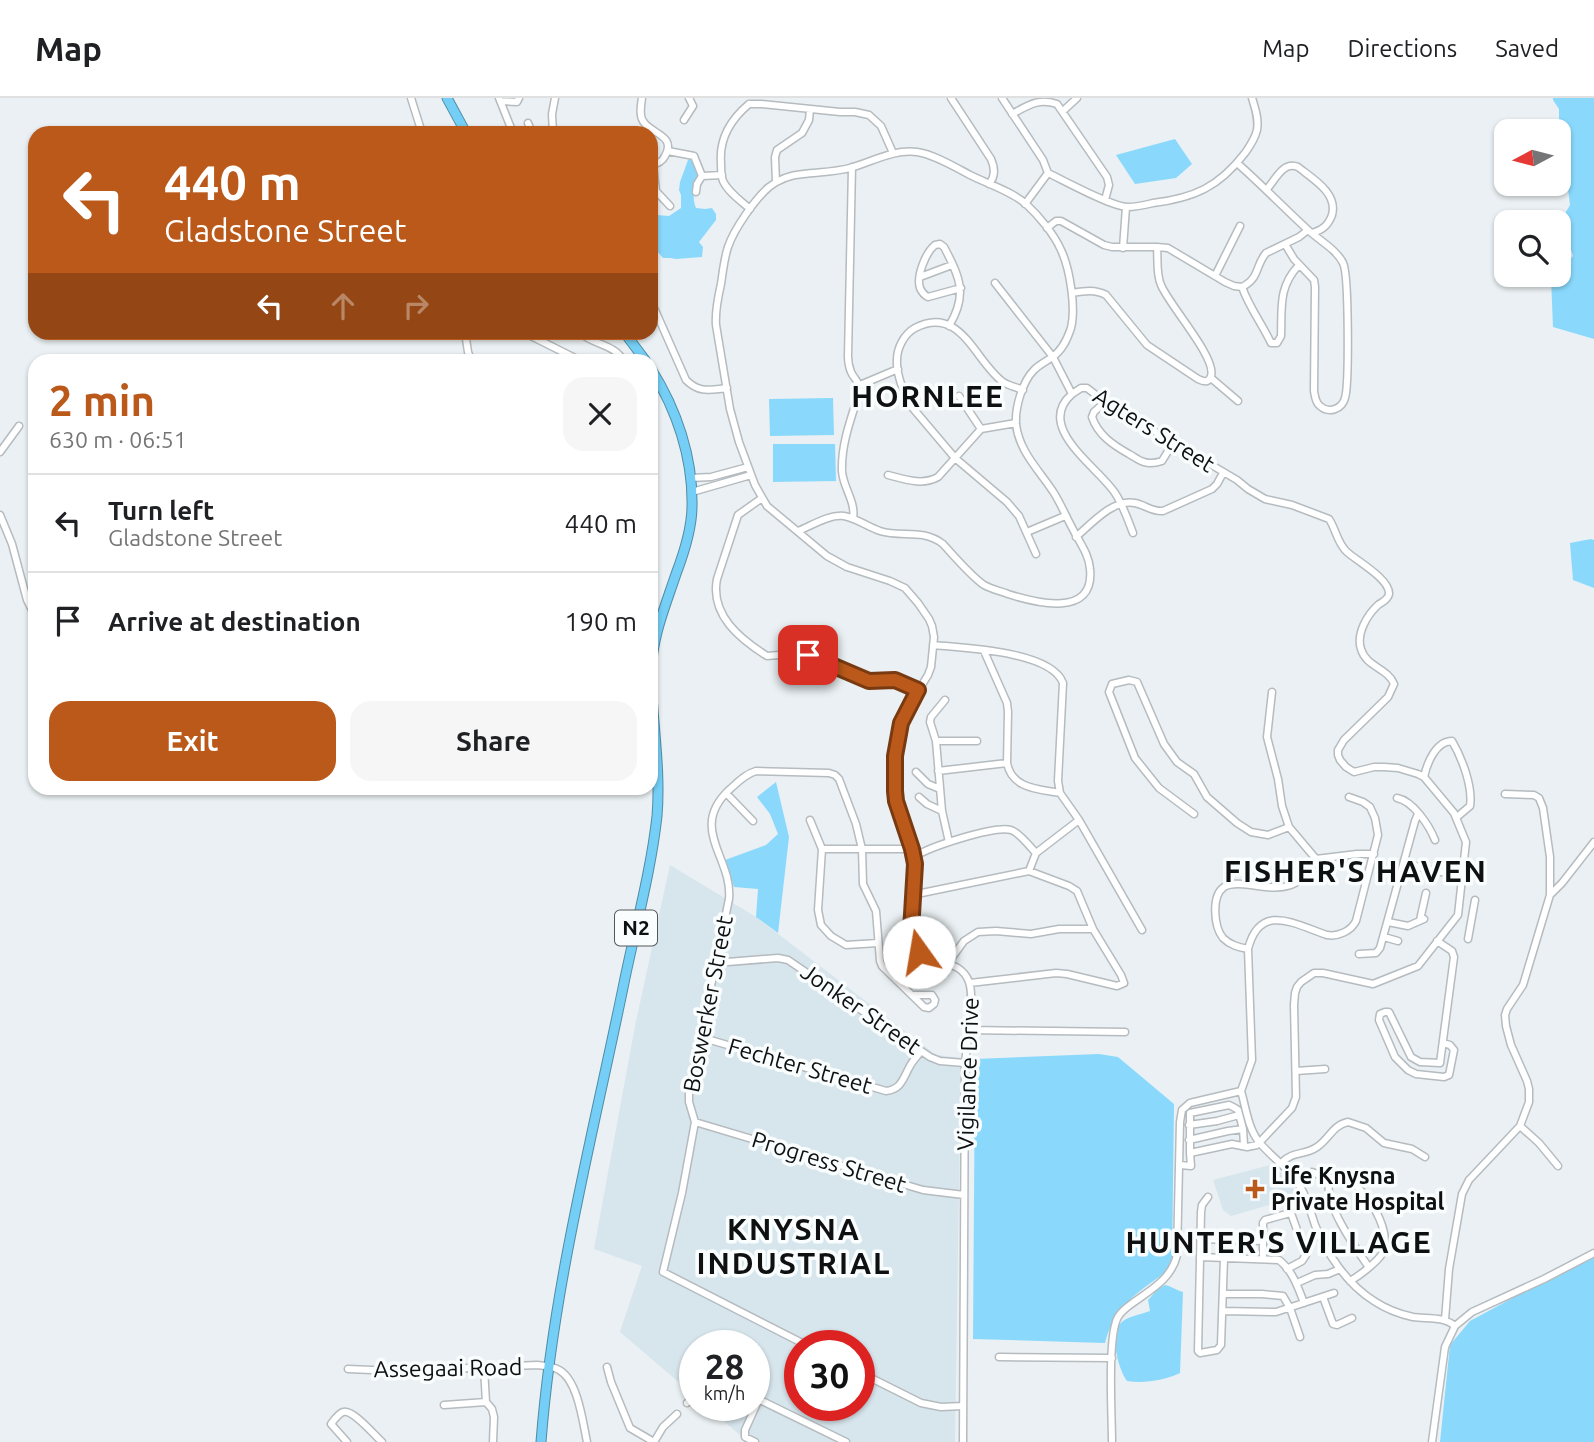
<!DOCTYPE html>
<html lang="en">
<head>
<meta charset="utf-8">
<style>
	:root { --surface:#fff; --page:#f6f6f6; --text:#202124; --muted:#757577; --line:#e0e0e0; --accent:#ba591a }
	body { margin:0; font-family:Ubuntu,sans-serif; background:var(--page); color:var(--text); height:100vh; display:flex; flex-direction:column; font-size:26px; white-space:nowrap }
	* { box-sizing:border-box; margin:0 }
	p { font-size:23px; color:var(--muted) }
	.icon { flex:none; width:38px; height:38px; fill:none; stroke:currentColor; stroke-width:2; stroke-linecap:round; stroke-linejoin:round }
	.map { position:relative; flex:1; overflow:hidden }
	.drawer { position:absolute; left:28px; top:256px; width:630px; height:441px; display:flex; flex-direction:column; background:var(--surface); border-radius:21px; box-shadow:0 2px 5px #0004 }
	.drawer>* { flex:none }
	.banner { position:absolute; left:28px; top:28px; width:630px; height:214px; border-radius:21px; box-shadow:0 2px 5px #0004; background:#ba591a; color:#fff; overflow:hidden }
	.needle { width:46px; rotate:263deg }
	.buttons { position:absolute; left:1494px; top:21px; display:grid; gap:14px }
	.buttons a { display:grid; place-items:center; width:77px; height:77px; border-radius:14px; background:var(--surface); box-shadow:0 2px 5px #0004; font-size:35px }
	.speed { position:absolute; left:679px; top:1232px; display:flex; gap:14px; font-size:35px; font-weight:700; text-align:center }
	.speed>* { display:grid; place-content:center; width:91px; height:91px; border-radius:50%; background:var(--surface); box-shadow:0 2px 5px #0004; line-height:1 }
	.speed small { font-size:18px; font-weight:400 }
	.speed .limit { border:10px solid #d22; background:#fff; color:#111 }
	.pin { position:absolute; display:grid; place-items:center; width:60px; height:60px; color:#fff; margin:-30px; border-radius:14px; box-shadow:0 4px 10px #0006 }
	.me { position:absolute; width:77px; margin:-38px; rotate:347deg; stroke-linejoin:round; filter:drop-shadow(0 0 5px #0008) }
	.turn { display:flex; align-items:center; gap:24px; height:147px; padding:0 21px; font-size:32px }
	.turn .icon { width:91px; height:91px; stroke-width:2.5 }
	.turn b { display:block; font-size:49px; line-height:60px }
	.lanes { display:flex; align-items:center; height:66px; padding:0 21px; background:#0003; justify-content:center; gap:35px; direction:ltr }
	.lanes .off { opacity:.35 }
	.round { display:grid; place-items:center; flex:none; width:74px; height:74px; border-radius:21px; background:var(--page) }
	.headline { display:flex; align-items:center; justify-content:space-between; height:119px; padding:0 21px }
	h1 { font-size:42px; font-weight:600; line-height:52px; color:var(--accent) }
	.button { display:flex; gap:14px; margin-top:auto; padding:14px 21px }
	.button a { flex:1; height:80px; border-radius:21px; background:var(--accent); color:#fff; font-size:28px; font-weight:600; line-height:80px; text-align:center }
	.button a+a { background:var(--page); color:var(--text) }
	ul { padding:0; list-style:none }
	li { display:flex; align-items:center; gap:21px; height:98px; padding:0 21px; border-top:2px solid var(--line) }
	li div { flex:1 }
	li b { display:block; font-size:26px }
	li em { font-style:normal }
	header { display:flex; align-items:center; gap:42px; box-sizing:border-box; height:98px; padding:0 35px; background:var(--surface); border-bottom:2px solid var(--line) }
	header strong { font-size:33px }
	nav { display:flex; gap:38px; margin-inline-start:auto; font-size:24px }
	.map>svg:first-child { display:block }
	.built { fill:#d7e5ec; fill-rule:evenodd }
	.green { fill:#8ad9fc }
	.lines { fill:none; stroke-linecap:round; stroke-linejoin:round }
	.minor-casing { stroke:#b5bbbe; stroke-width:9 }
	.highway-casing { stroke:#508ca5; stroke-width:11 }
	.minor { stroke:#fff; stroke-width:6 }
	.highway { stroke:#74cef5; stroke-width:9 }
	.route-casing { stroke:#793a11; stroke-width:18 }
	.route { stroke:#ba591a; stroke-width:12 }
	.poi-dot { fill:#ba591a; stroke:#f9fdfe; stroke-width:2.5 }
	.labels { text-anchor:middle; stroke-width:7; stroke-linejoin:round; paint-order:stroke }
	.shield { fill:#f9fdfe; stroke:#545758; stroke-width:2 }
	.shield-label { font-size:21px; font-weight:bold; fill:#0e1011 }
	.street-label { font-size:23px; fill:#0e1011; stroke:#f9fdfe }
	.poi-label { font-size:23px; font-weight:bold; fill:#0e1011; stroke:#f9fdfe; text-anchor:start }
	.district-label { font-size:30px; font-weight:bold; letter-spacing:2px; fill:#0e1011; stroke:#f9fdfe }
</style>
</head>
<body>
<header>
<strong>Map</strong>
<nav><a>Map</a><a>Directions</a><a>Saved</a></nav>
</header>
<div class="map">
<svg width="1594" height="1344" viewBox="0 0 1594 1344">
	<rect width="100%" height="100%" fill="#eaf0f3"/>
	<path class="built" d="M 670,767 L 756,819 L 936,957 L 961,960 L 955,1344 L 748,1344 L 705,1307 L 754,1307 L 754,1248 L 695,1248 L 695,1298 L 620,1234 L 642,1168 L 594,1151 L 635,928 ZM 800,1248 L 859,1248 L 859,1307 L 800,1307 Z
		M 1274,1066 L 1299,1098 L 1231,1118 L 1223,1112 L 1213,1082 Z"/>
	<path class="green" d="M 1553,0 L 1594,0 L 1594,241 L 1553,229 L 1551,180 L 1554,177 L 1559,177 L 1559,172 L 1573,158 L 1561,122 L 1570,107 L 1568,91 L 1542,89 L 1541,86 L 1559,86 L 1559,11 L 1553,2 Z
		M 1175,41 L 1192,66 L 1176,80 L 1135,86 L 1116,57 Z
		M 692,59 L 699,77 C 695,89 691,98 696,110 L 705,111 L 712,110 L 716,116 L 716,122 L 699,144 L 703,149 L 702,159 L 676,161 L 670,160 L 663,160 L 655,151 L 651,149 L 651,112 L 657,117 L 669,118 L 681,110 L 681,97 L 679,92 L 680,84 L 688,62 Z
		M 833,300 L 834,337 L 770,338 L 769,301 Z
		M 773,346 L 835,346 L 836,383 L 773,384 Z
		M 1591,441 L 1594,442 L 1594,490 L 1573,482 L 1570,445 Z
		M 776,684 L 789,739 L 778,835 L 756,819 L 758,791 L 734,789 L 725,762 L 766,747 L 778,736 L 770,716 L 757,699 Z
		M 1099,956 L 1118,959 L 1174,1006 L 1172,1165 C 1168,1175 1160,1178 1152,1184 C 1127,1202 1113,1215 1105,1245 L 973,1241 L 975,961 Z
		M 1594,1156 L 1594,1344 L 1440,1344 L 1450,1247 L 1470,1223 Z
		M 1165,1187 C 1171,1188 1176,1192 1183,1194 L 1180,1275 C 1165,1282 1144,1286 1127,1283 C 1118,1271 1108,1234 1123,1223 C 1130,1218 1142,1216 1150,1213 L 1148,1202 L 1158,1191 Z"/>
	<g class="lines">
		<g class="minor-casing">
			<path id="minor" d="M 411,0 L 422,35
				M 499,0 L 513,35
				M 642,0 C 641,7 639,17 643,23 C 650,36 677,37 665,58 C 662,64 658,66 651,67
				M 951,0 L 991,61 C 995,70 995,79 989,86
				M 1002,0 L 1043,62 L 1048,75
				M 501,3 L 517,4 L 519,0
				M 749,6 L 761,6 L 840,14 L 855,14 L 869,17 L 881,28 L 893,55
				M 749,6 C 730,22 719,41 721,65 C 721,71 721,78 723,83 C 728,94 741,103 750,111
				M 1063,13 L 1077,0
				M 1012,16 C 1029,7 1038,0 1057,6 L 1107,79 L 1109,87 L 1105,102
				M 684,22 L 693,8 L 689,0
				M 528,25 L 532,35
				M 553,35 L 552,16 L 555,0
				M 668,53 L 694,58 L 702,78 L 722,77
				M 1237,65 C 1262,87 1284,110 1308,132 C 1319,142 1337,152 1343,165 C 1349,176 1349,287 1345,300 C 1342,311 1329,316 1320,308 C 1315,304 1315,298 1314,293 L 1315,189 L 1314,182 L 1294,161 L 1285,146
				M 653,67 L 656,93 L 670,108
				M 852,69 L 848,258 C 848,263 849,269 851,274 C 854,281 860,284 860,292 C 852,318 841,345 842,373 C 843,390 856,403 853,421
				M 1048,75 C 1065,83 1110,108 1127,109 C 1135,109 1145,107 1153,105 C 1194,100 1219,89 1245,55 C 1250,48 1255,41 1257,32 C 1259,21 1255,10 1252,0
				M 776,84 L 775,59 L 777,52 L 802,35 L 809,22 L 810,11
				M 1267,91 C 1276,81 1283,63 1298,69 C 1313,81 1338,95 1332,117 C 1328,128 1322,132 1312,135
				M 696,94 L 697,86 L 702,78
				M 1025,106 L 1048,75
				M 1047,130 L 1056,123 L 1061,123 L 1104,147 L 1112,149 L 1157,149 L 1168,150 L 1225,184 L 1234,188 L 1242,189
				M 1123,150 L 1126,109
				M 1215,178 L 1240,128
				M 920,179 L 952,167
				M 995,185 L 1053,259 L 1072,296 C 1034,329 1098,369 1115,395 C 1123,407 1128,422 1133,435
				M 1242,189 C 1249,209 1262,226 1271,245 L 1277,245 L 1281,238 C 1282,210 1278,189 1299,167
				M 1242,189 C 1260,180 1255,168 1266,155 L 1299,139 L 1308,132
				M 1072,195 C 1084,193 1095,191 1106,197 L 1147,247 L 1198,281 C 1204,284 1209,285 1211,278 C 1217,260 1169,207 1161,187 C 1156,176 1158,161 1157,149
				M 651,203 L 686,282 C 699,295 709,292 727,290
				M 949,228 C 968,197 960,179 944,149 L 940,146 L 935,147 C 926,154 916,178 920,190 C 922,195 924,197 928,199 L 961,190
				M 465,234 L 468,254 L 471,262
				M 518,234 L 529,237 L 530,234
				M 579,234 C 593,247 614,246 623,262
				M 529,237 L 579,262
				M 1211,280 L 1238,303
				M 860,287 L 898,271
				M 1023,292 C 1016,289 1009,288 1003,284 C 975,264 961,206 915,230 C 904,236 897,250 897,262 C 896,276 904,296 911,308 L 955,360 L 1007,404 L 1019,418 L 1036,456
				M 1072,296 L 1081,290 L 1087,290 L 1105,304 L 1237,382 L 1248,391 L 1265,401 L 1292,407 L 1329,421 C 1336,431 1337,445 1347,454 C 1357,463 1390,481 1389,496 C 1388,502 1382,504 1378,507 C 1367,517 1356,536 1361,551 C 1366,569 1388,570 1394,586 L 1388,599 L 1344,642 L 1338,652 L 1338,657 L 1340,662 L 1346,669 L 1354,674 L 1374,669 L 1384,669 L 1398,670 L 1418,676 L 1424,679 L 1454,715 L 1466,744 L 1458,817 L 1418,868 L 1373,886 L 1323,875 L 1314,875 L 1301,884 L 1297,889 L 1295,895 L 1294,907 L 1296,999 L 1292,1010 L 1257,1047 L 1247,1049 L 1232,1046 L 1190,1055 L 1190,1015 L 1229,1007 L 1235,1010 L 1238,1012 L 1243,1031 L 1244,1047
				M 959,298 L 981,331
				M 1105,304 L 1094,314 L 1092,319 C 1098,337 1113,347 1129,356 C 1133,358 1139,363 1144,364 C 1150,366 1156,365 1162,363 L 1173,345
				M 0,354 L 19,328
				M 888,377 C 904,381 922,388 938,379 L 981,331 L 1016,325
				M 690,380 L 711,379 L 748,369
				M 692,394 L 751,377
				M 762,400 L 738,417 L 717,481 C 710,517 740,541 767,558 L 803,555 L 869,583 L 895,581 L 918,592
				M 0,417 L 12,446 L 27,502 L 35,518
				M 798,433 C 811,428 829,416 844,418 C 856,420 868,429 880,433 C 902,440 922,430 943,446 C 954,458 971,478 984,487 C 991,491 1000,493 1008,496 C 1036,505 1095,520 1090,471 C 1089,458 1082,448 1076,437 C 1068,423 1062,408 1054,395 C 1040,373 1019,354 1016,326 C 1015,310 1022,284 1034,272 C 1039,267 1045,264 1051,260 C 1062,253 1067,242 1071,230 C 1076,210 1070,171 1061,152 C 1054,136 1039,118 1026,106 C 1011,93 988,86 970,77 C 955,69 933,56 917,54 C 893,51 872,64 850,70 C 835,74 819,74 803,76 C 791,77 779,81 769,89 C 755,101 734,131 728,149 C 724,161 723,173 721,186 C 718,199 715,213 716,227 L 730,311 L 739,344 L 755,387 L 767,408 L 827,458 L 847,469 L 890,483 L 905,490 L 918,505 L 929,521 L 932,528 L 934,539 L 931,569 L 928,577 L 906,613 L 901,625 L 895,658 L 895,693 L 896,703 L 914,759 L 911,841 C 924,872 959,856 969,884 C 975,900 967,946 965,965 L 963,1344
				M 1027,434 L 1065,418
				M 1076,439 C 1091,426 1114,400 1135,405 C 1145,407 1152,414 1163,413 L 1212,391 L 1217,386 L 1223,375
				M 933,547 C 964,550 1051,553 1063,585 L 1058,683 L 1060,695
				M 984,553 L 1007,605 L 1008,614 L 1007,665 C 1012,691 1038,691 1060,695 L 1079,722 L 1142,832
				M 1272,594 L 1267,639 L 1278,681 L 1282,708 L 1289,729 L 1316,761
				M 945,602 L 931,619 L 930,624 L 936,643 L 942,713 L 949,744
				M 936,643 L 977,643
				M 938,673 L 1007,665
				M 916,674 L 928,686 L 940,691
				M 1424,679 C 1427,665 1436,643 1452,643 C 1462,660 1473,689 1470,708 L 1457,719
				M 726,695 L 753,723
				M 919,699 L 927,706 L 942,713
				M 1397,700 C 1413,703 1429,727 1435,742
				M 1194,716 L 1159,690 L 1135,660 L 1109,594 L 1112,586 L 1129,582 L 1137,584 L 1164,646 L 1177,664 L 1194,676 L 1207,699 L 1237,725 L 1251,734 L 1268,737 L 1289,729
				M 810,722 L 822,751 L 818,812 L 821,827 L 831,838 L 846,847 L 878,845
				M 822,751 L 912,751
				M 1036,755 L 1079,722
				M 914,759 C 929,749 995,727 1011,732 C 1020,735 1029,748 1036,755
				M 1316,761 L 1357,756 L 1374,756
				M 1404,765 L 1434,773 L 1462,777
				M 1029,773 L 1036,755
				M 912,797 L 1029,773
				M 1550,797 L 1562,785 L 1594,744
				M 1420,822 L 1426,795
				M 1388,824 L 1408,828 L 1424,821
				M 1384,839 L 1398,843
				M 1468,841 L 1475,802
				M 1437,843 L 1452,853 L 1454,859 L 1440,965 L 1420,964 L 1411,959 L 1389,914 L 1385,914 L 1380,916 L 1379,922 L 1395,959 L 1408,972 L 1416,976 L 1444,979 L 1449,977 L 1454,952 L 1450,947 L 1443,945
				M 1248,851 C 1238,849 1230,847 1223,840 C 1214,829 1211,798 1224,789 C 1232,784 1243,786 1251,787 C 1284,792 1299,792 1316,761
				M 1359,856 L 1376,855 L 1380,850 L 1415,723 L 1418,716
				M 715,865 L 778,860 L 788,862 L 930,959 L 940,963 L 965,965
				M 948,865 L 964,843 L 978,834 L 996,833 L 1031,836 L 1059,831 L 1093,831
				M 970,885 L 1056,875 L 1067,876 L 1117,888 L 1124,885 L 1121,877 L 1093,831 L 1077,793 L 1069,788 L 1029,773
				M 968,932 L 1125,934
				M 700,939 L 886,993 C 902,991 903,980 910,968 C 913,962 918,958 921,953
				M 1296,973 L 1325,971
				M 1241,993 L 1252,962 L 1248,851 C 1260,804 1294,826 1327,837 C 1338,839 1351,833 1356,823 L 1378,737 L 1375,720 L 1370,709 L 1363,704 L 1349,699
				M 1241,993 C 1246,1010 1248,1030 1259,1044 C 1273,1061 1292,1072 1302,1092 C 1308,1103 1311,1115 1315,1127 C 1327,1156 1347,1186 1374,1203 C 1386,1211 1399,1216 1413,1219 C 1427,1221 1443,1218 1455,1228
				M 695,1024 L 923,1092 L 964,1097
				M 1189,1027 L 1217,1023 L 1239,1017
				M 1520,1028 L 1539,1045 L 1558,1068
				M 1189,1042 L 1228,1033 L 1243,1031
				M 1281,1065 C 1294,1052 1304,1058 1317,1049 C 1329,1041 1333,1027 1348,1024 L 1366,1030 L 1384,1045 L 1412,1051 L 1425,1059
				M 1180,1067 L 1191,1068 L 1190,1055
				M 1312,1074 L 1329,1081 L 1339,1077 C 1362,1084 1393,1130 1383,1154 C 1379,1163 1359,1178 1350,1183
				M 1329,1081 C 1324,1106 1354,1148 1368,1168
				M 1208,1099 L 1202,1107 L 1201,1114 L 1198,1253 L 1200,1255 L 1217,1252 L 1221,1247 L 1224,1160
				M 1287,1104 L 1306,1157 L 1302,1163 L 1287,1171
				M 1200,1141 L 1263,1143
				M 1200,1159 L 1279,1162 C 1292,1172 1298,1189 1304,1205
				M 1263,1161 L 1263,1125 L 1265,1122 L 1290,1115
				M 1297,1185 L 1315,1177 L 1328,1176 L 1340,1171
				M 1223,1196 L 1262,1196 L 1283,1198 L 1290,1210 L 1300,1239
				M 1323,1199 L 1333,1226 L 1337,1227 L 1352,1220
				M 1223,1213 L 1276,1214 L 1334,1195
				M 1445,1222 L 1449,1171 L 1462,1096 L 1469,1082 L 1520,1028 L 1529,1004 L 1529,991 L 1527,983 L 1511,947 L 1506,928 L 1505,917 L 1507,911 L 1523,887 L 1550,797 L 1550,759 L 1543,710 L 1539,700 L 1534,697 L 1505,696
				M 808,1248 L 663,1174 L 682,1095 L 695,1024 L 689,1004 L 689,994 L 729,801 C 733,760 688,731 729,692 C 737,685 745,676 756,673 L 829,675 L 835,677 L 839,681 L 856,726 L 862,751 L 863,786 L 876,813 L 880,863 L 882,868 L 924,909 L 929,910 L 934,906 L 935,902 L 932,897 L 912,897
				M 999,1259 L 1112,1260
				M 607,1269 L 611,1284 L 630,1330 L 654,1344
				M 484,1270 L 486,1304 L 492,1311 L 494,1319 L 493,1344
				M 348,1271 L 395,1273 L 537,1267 C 545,1268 553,1268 559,1272 C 578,1282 583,1325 587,1344
				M 859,1274 L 921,1305 L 941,1309 L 963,1308
				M 754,1299 L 846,1344
				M 687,1305 L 695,1298
				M 444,1307 L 486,1304
				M 347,1344 L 331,1326 C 334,1322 338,1316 343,1314 C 353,1311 374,1337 382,1344
				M 654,1344 L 663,1329 L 677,1316
				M 755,1344 L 745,1339 L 745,1332 L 759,1301
				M 1112,1344 C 1112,1318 1107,1238 1118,1219 C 1122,1212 1129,1208 1134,1204 C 1152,1191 1172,1180 1177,1157 L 1180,1024 L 1182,1012 L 1190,1005 L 1241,993
				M 1432,1344 L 1445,1249 L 1455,1228 L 1472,1214 L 1544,1181 L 1594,1155"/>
		</g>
		<g class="highway-casing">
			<path id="highway" d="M 447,0 L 466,35
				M 624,234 L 645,262
				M 651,271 C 677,312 693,360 692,408 C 692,431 684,455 676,476 C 665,509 652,539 651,575
				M 541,1344 C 553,1188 593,1037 624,885 C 635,831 651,773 657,718 C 661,671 652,623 651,575"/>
		</g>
		<use href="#minor" class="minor"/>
		<use href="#highway" class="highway"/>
	</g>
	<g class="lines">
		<g class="route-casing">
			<path id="route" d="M 808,557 L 869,583 L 895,582 L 918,592 L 901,625 L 895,658 L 895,693 L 896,703 L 912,751 L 915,766 L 911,833 L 911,841 L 919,854"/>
		</g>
		<use href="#route" class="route"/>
	</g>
	<path class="poi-dot" d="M1251.5 1080.5h7v7h7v7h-7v7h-7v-7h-7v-7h7z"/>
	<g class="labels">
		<rect class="shield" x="615" y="812.5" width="42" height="35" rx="5"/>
		<g class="shield-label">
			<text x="636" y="837">N2</text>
		</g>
		<g class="street-label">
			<text transform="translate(1154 332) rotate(32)" y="8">Agters Street</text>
			<text transform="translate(708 906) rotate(-79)" y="8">Boswerker Street</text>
			<text transform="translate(861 911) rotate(35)" y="8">Jonker Street</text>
			<text transform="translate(800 968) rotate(16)" y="8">Fechter Street</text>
			<text transform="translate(968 976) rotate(-88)" y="8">Vigilance Drive</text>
			<text transform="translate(829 1064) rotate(17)" y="8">Progress Street</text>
			<text transform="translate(448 1270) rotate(-1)" y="8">Assegaai Road</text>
		</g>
		<g class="poi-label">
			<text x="1271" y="1086">Life Knysna<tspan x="1271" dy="26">Private Hospital</tspan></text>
		</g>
		<g class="district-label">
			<text x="928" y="309">HORNLEE</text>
			<text x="1356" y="784">FISHER'S HAVEN</text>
			<text x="794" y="1142">KNYSNA<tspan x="794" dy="34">INDUSTRIAL</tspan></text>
			<text x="1279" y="1155">HUNTER'S VILLAGE</text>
		</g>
	</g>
</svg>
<div class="buttons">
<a><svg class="needle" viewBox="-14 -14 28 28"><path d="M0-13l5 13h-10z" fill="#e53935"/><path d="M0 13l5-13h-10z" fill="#757577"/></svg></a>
<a><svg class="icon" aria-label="search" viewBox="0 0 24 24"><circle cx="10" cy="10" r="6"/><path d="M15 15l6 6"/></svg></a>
</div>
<div class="speed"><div>28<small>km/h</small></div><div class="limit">30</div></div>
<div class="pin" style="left:808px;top:557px;background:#d93025"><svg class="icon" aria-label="arrive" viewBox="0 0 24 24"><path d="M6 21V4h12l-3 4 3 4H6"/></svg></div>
<svg class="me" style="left:919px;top:854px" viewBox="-20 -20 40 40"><circle r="19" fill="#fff"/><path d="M0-13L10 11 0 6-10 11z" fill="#ba591a"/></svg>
<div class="banner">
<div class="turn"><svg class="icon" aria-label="left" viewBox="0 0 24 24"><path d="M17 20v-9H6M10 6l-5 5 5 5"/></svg><div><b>440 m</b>Gladstone Street</div></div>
<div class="lanes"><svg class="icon" aria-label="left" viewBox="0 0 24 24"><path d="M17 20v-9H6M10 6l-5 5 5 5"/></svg><svg class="icon off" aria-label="ahead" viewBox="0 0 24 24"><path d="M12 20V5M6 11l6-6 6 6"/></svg><svg class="icon off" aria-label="right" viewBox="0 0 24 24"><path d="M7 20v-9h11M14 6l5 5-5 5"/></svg></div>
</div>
<section class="drawer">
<div class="headline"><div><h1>2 min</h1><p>630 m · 06:51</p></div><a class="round"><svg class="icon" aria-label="close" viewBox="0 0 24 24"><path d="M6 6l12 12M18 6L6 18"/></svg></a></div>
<ul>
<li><svg class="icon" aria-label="left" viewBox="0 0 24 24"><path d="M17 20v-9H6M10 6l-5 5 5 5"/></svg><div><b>Turn left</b><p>Gladstone Street</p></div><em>440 m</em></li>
<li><svg class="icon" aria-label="arrive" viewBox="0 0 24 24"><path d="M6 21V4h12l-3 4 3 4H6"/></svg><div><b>Arrive at destination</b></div><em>190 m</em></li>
</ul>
<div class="button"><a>Exit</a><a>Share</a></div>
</section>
</div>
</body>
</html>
